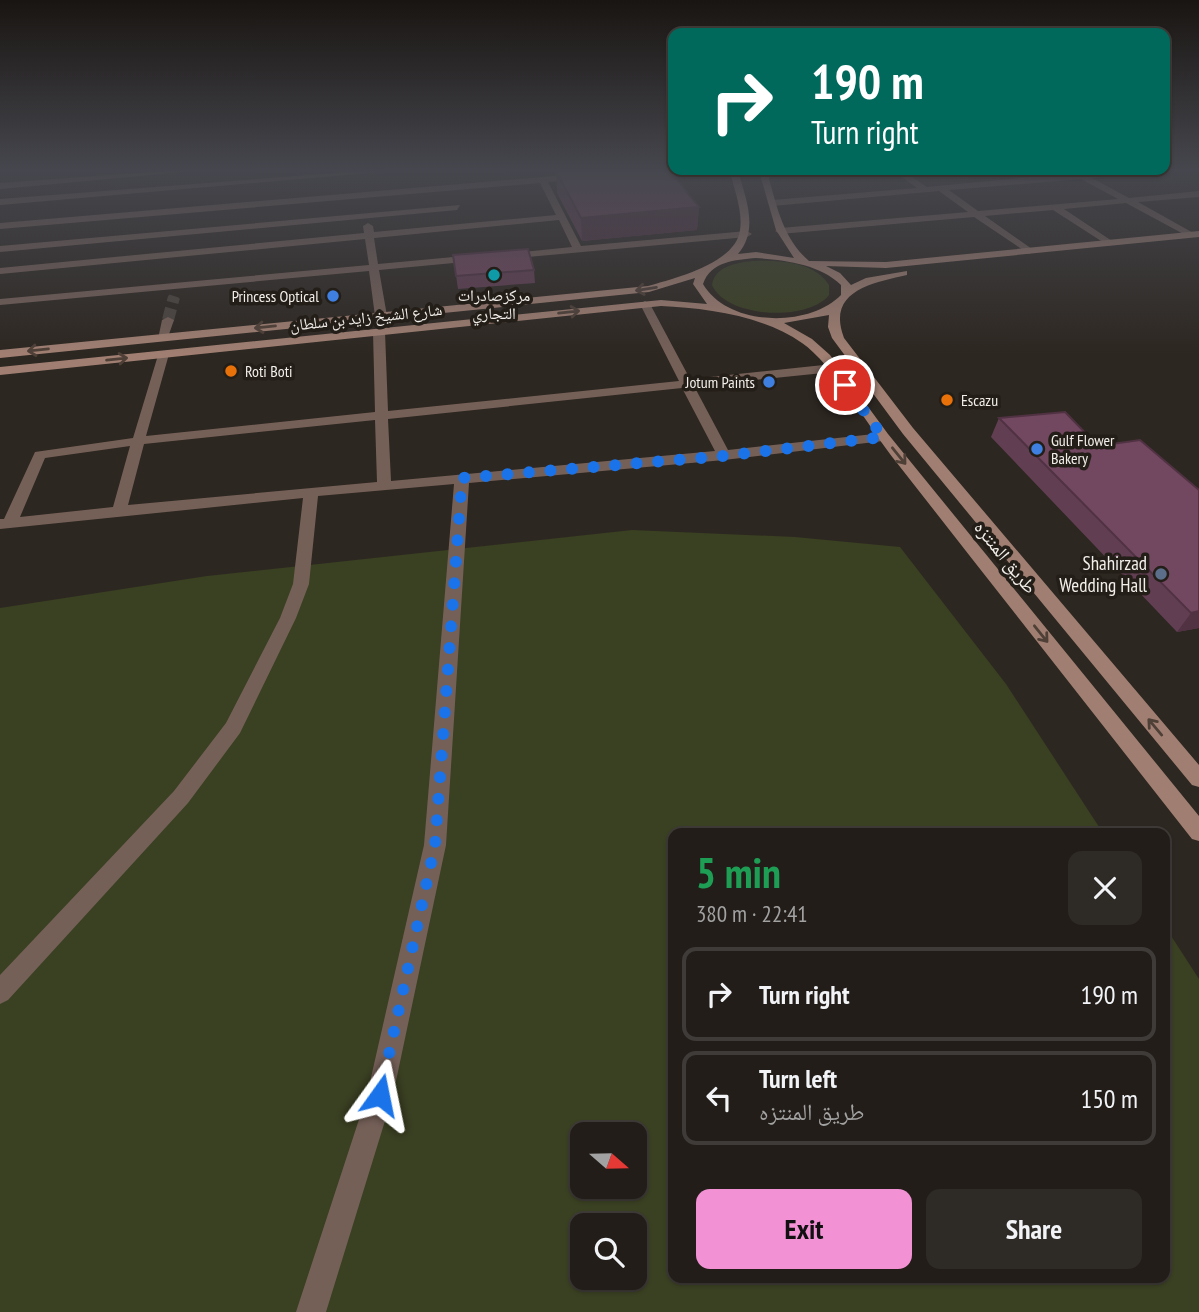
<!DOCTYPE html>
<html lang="en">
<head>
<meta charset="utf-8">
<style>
	:root { --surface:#221d19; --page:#2e2a26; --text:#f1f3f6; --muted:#a2a2a2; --line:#3f3b38; --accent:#f391d5 }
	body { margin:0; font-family:"PT Sans Narrow","Noto Naskh Arabic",sans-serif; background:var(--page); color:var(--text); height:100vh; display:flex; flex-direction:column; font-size:26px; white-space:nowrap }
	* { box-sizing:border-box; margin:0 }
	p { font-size:23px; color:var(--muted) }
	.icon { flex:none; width:38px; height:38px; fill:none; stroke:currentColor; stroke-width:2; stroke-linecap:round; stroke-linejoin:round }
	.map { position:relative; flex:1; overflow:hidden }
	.sheet { position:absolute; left:668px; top:828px; width:502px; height:455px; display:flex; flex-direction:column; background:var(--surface); border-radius:14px; box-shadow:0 2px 5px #0004,0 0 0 2px var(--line) }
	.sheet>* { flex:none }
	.banner { position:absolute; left:668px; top:28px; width:502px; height:147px; border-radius:14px; box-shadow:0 2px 5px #0004,0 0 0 2px var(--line); background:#00695c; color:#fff; overflow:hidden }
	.needle { width:46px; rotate:110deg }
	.tools { position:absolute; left:570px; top:1122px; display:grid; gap:14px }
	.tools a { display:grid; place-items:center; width:77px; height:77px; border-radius:14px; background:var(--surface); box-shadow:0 2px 5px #0004,0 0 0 2px var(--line); font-size:35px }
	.pin { position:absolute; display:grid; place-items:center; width:60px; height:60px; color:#fff; margin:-30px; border:4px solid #fff; border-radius:50%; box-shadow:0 2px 7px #0007 }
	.me { position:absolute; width:77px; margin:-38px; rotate:12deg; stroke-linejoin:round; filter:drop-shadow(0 0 5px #0008) }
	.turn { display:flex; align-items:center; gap:24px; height:147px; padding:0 28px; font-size:32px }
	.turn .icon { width:91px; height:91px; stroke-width:2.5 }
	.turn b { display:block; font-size:49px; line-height:60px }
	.round { display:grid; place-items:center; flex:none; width:74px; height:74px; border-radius:14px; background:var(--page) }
	.overview { display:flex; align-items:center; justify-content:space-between; height:119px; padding:0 28px }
	h1 { font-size:42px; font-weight:800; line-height:52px; color:#1e9e55 }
	.primary-button { display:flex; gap:14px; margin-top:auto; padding:14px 28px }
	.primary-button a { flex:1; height:80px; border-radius:14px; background:var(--accent); color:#111; font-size:28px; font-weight:800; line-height:80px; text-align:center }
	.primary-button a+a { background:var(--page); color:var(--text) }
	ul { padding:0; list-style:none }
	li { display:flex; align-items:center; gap:21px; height:94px; margin:0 14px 10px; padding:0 14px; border:4px solid var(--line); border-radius:14px }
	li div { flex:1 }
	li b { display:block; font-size:26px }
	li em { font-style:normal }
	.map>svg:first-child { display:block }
	.green { fill:#3a4022; fill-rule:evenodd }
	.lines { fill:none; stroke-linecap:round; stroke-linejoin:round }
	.street-tunnel-far1 { stroke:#4b453f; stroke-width:10; stroke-dasharray:10 4.5; stroke-linecap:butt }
	.street-tunnel { stroke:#4b453f; stroke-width:12; stroke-dasharray:12 6; stroke-linecap:butt }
	.street { fill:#756058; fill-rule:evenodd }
	.secondary { fill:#a07f72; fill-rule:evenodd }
	.wall { fill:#623e53 }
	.shaded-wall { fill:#503243 }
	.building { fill:#724860; stroke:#503243; stroke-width:2 }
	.oneway { stroke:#4f4037 }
	.route { stroke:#1a73e8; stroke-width:12; stroke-dasharray:0 21.6 }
	.culture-dot { fill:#0f9aa8; stroke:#231e17; stroke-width:2.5 }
	.shop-dot { fill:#3f7fe0; stroke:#231e17; stroke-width:2.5 }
	.food-dot { fill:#e8710a; stroke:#231e17; stroke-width:2.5 }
	.service-dot { fill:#5c6f8a; stroke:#231e17; stroke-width:2.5 }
	.labels { text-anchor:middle; stroke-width:7; stroke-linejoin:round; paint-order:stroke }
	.far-poi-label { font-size:16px; fill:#f2eeea; stroke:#231e17; text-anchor:start }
	.far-street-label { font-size:16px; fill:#f2eeea; stroke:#231e17 }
	.street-label { font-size:19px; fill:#f2eeea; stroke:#231e17 }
	.poi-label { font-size:19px; fill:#f2eeea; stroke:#231e17; text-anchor:end }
</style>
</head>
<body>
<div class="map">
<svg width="1199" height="1312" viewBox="0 0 1199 1312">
	<rect width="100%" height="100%" fill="#2d2721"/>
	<path class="green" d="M 752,261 C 778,260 814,261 829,285 L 829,295 C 808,322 726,318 712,285 C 715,266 736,263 752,261 Z
		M 632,530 L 795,537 L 900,547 L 1006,684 L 1103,833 L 674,833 L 674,1278 L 1166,1278 L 1166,928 L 1199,979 L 1199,1312 L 0,1312 L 0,608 L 207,576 ZM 583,1134 L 635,1134 L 635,1186 L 583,1186 ZM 583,1225 L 635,1225 L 635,1278 L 583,1278 Z"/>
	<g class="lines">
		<path class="street-tunnel-far1" d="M 173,299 L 174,296"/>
		<path class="street-tunnel" d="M 168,320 L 174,297"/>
		<path class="street" d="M 164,171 L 194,171 L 0,189 L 0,183 Z
			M 361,171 L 391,171 L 0,205 L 0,199 Z
			M 761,171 L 803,171 L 764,175 Z
			M 894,171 L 903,171 L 927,187 L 1081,172 L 1144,171 L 1140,173 L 1092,178 L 1129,198 L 1199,191 L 1199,197 L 1138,202 L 1197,235 L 1189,237 L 1126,203 L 1064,209 L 1112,241 L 1114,243 L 1109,246 L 1053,210 L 985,216 L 1032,249 L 1034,251 L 1029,254 L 974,217 L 780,234 L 775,231 L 780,228 L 968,212 L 939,191 L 772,206 L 768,203 L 772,200 L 917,188 ZM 1081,179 L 1118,199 L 978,211 L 949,190 Z
			M 578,174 L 581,179 L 548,182 L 581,246 L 747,231 L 752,234 L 747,237 L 506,259 L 501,256 L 503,254 L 572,247 L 559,220 L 374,238 L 378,264 L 475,255 L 480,258 L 475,261 L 379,270 L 387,316 L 381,319 L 375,316 L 369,271 L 0,305 L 0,299 L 369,265 L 365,239 L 0,274 L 0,268 L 364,233 L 363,226 L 368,223 L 373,226 L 374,232 L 556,215 L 540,183 L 0,229 L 0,223 Z
			M 460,205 L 457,210 L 0,252 L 0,246 Z
			M 645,301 L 650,304 L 690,379 L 833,364 L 839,368 L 833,372 L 694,386 L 728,450 L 883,433 L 890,437 L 883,441 L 724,460 L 469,483 L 446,845 L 393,1095 L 326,1312 L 296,1312 L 367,1095 L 424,845 L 454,484 L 318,496 L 309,584 L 296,618 L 240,733 L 188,803 L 8,1000 L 0,1004 L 0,975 L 174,791 L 226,723 L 280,618 L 293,584 L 303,498 L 0,529 L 0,519 L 4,519 L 35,452 L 133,438 L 159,352 L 169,354 L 146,436 L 375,412 L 373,332 L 379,329 L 385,332 L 388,411 L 679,381 L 640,304 ZM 682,388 L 715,451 L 391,481 L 388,419 ZM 375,420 L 377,482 L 128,505 L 144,444 ZM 130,446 L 113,507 L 20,517 L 45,458 Z
			M 168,317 L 174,320 L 168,337 L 158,339 L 162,320 Z"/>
		<path class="secondary" d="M 730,171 L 738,171 C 746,199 759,229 738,254 L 756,252 L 794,258 L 776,230 L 759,171 L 767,171 C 776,204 783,239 809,261 L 886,262 L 1199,231 L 1199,237 L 886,268 L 826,266 L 840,273 L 851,285 L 866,278 L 907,271 L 907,275 C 872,283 826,291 844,338 L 913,428 L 1199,765 L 1199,787 L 1192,785 L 903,434 L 832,338 L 828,327 L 829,315 L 784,323 L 812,339 L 830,355 L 888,434 L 1199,816 L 1199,841 L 1192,839 C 1093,713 995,588 897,463 C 872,432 832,363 802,343 C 764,316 707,308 661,306 L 0,375 L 0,367 L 661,300 L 707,304 L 693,284 L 695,278 L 649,292 L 0,358 L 0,350 L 648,286 C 676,278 736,263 740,230 C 743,210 734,190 730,171 ZM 756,258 C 784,260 820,264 841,285 L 841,295 C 809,328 728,327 703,284 C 711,261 735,260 756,258 Z"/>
	</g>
	<path class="wall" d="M 556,171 L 699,207 L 697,230 L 582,241 L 557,193 Z
		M 453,255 L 534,270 L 535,283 L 458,289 Z
		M 999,418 L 1098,446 L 1199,490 L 1199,628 L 1177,632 L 991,437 Z"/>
	<path class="shaded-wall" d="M 699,207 L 697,230 L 582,241 L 581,218 Z
		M 1199,611 L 1199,628 L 1177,632 L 1191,613 Z"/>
	<path class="building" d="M 556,171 L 670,171 L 699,207 L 581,218 Z
		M 528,249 L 534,270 L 456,276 L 453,255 Z
		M 1065,412 L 1098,446 L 1140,440 L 1199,490 L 1199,611 L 1191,613 L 999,418 Z"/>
	<defs><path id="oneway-shaft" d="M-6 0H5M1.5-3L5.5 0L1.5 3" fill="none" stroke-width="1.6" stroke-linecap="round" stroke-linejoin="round" transform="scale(1.75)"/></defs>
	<g class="oneway">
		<use href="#oneway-shaft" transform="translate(646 289) rotate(171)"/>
		<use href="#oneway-shaft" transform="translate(569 312) rotate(-6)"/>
		<use href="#oneway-shaft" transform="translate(265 327) rotate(174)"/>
		<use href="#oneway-shaft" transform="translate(38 350) rotate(174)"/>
		<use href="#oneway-shaft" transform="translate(117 359) rotate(-6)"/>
		<use href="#oneway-shaft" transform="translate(899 456) rotate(51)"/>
		<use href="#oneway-shaft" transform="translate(1041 634) rotate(51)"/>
		<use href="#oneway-shaft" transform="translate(1155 727) rotate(-130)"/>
	</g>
	<linearGradient id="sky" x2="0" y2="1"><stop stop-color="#191512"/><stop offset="0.48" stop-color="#46474e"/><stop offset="1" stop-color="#46474e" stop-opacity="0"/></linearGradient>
	<rect width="1199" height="354" fill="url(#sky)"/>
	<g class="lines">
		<path class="route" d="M 380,1095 L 435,845 L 462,478 L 724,456 L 883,437 L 845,385"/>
	</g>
	<circle class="culture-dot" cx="494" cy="275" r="7"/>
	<g class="shop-dot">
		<circle cx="333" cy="296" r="7"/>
		<circle cx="769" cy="382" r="7"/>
		<circle cx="1037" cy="449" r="7"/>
	</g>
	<g class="food-dot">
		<circle cx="231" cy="371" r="7"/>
		<circle cx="947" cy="400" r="7"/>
	</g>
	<circle class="service-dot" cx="1161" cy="574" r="7"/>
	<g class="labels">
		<g class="far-poi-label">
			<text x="494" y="301" text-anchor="middle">مركزصادرات<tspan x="494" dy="18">التجاري</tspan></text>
			<text x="319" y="302" text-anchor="end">Princess Optical</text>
			<text x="245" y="377">Roti Boti</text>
			<text x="755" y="388" text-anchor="end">Jotum Paints</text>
			<text x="961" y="406">Escazu</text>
			<text x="1051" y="446">Gulf Flower<tspan x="1051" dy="18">Bakery</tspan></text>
		</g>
		<g class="far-street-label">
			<text transform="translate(366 317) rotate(-6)" y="6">شارع الشيخ زايد بن سلطان</text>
		</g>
		<g class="street-label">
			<text transform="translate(1006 557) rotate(51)" y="7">طريق المنتزه</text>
		</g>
		<g class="poi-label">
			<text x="1147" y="570">Shahirzad<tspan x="1147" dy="22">Wedding Hall</tspan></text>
		</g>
	</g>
</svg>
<div class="tools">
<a><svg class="needle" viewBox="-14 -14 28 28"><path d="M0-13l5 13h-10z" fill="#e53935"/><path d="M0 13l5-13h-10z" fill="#a2a2a2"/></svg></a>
<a><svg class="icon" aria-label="search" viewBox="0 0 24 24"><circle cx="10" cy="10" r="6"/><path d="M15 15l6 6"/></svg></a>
</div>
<div class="pin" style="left:845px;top:385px;background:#d93025"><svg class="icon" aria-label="arrive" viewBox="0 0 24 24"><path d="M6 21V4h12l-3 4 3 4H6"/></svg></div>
<svg class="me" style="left:380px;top:1095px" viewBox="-20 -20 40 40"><path d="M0-17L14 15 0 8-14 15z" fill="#1a73e8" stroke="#fff" stroke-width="4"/></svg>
<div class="banner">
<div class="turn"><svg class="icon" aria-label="right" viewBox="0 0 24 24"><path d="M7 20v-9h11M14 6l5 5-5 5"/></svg><div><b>190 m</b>Turn right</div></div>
</div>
<section class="sheet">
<div class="overview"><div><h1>5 min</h1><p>380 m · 22:41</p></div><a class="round"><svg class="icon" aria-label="close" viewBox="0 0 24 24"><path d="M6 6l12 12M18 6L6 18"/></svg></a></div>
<ul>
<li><svg class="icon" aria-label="right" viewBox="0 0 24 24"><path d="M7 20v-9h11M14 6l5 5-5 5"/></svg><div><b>Turn right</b></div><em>190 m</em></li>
<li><svg class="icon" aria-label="left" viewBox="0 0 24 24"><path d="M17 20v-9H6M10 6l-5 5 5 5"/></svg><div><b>Turn left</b><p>طريق المنتزه</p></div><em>150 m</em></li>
</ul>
<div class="primary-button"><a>Exit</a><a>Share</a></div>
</section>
</div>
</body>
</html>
